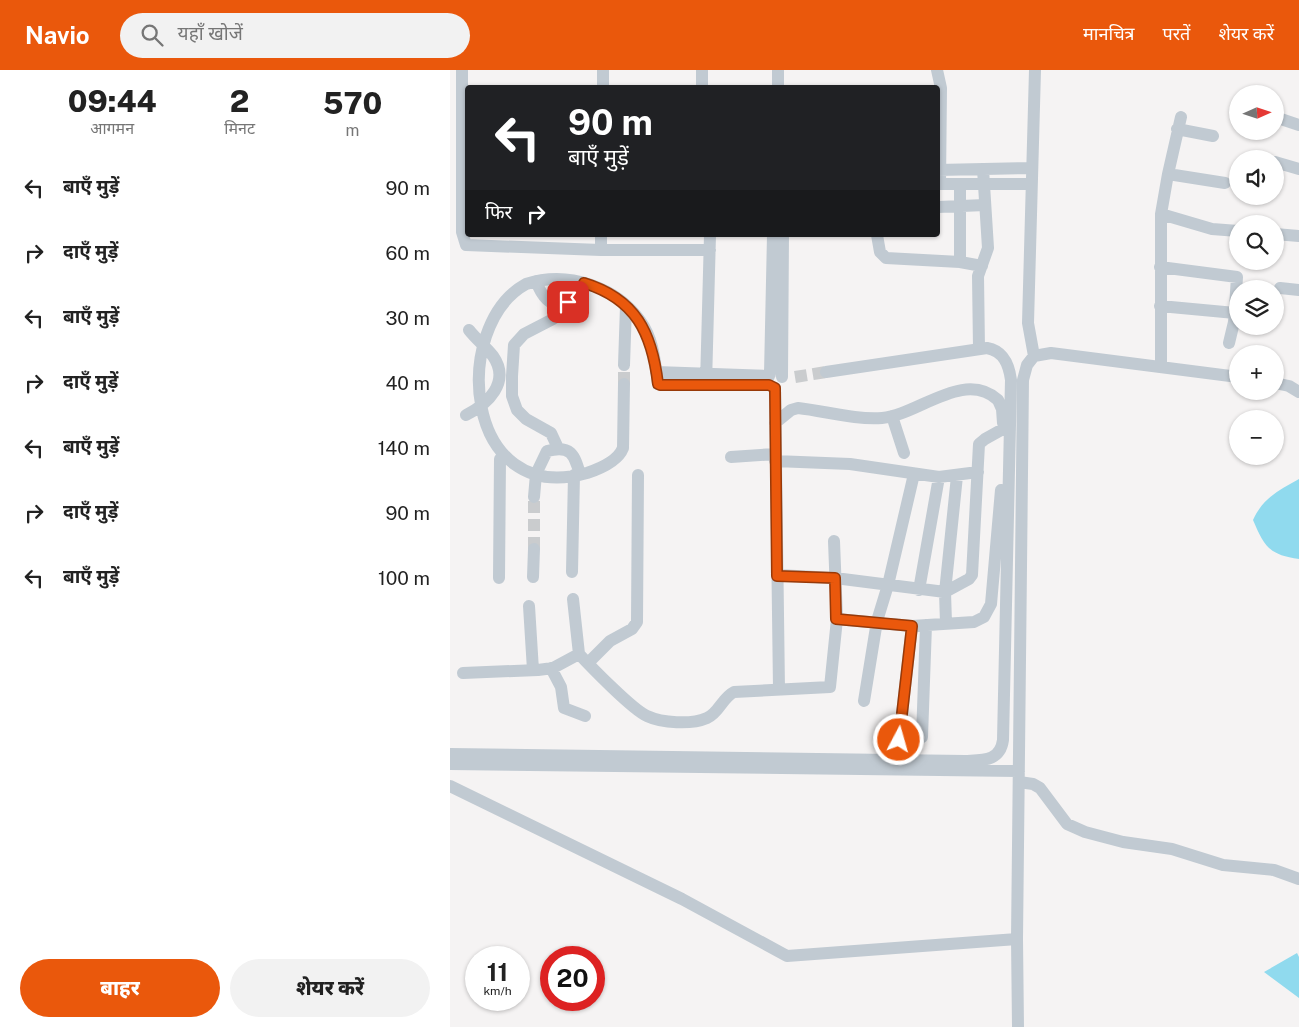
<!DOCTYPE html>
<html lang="hi">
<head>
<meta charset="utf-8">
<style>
	:root { --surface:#fff; --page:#f2f2f2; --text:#222; --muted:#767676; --accent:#ea580c }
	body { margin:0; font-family:"Public Sans","Noto Sans Devanagari",sans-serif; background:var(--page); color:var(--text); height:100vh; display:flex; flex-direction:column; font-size:19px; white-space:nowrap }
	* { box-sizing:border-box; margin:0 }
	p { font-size:16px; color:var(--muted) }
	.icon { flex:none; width:28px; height:28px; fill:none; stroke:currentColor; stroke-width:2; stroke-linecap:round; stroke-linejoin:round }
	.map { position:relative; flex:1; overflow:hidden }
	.drawer { display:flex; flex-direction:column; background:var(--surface); width:450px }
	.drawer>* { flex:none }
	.hud { position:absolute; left:15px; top:15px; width:475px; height:152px; border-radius:5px; box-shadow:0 1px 4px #0004; background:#202124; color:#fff; overflow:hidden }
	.needle { width:32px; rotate:87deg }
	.fabs { position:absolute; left:779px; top:15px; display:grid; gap:10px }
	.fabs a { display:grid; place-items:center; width:55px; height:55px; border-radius:50%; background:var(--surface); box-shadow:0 1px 4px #0004; font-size:25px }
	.speed { position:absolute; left:15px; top:876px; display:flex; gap:10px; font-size:25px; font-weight:700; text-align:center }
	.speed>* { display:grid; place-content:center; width:65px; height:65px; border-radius:50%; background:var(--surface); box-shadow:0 1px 4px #0004; line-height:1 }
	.speed small { font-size:12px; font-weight:400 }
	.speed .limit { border:8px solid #d22; background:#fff; color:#111 }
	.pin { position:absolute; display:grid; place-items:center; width:42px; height:42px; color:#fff; margin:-21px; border-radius:10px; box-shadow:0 2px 8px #0006 }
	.me { position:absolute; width:55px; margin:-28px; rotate:6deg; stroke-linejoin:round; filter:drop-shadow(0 0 4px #0008) }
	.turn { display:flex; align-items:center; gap:18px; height:105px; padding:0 20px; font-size:22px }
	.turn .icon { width:65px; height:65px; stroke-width:2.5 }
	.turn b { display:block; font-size:35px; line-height:42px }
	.then { display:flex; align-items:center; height:48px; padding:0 20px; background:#0003; gap:10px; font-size:19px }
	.eta { display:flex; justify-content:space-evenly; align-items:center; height:85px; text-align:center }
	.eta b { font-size:30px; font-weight:800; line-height:35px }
	.cta { display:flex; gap:10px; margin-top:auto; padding:10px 20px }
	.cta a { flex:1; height:58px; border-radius:30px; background:var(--accent); color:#fff; font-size:20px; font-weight:800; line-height:58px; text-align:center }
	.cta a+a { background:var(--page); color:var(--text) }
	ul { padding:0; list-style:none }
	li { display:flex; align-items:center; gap:15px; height:65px; padding:0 20px }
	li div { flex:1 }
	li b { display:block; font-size:19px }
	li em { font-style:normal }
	header { display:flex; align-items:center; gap:30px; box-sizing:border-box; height:70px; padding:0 25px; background:var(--accent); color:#fff }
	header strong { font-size:24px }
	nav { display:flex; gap:28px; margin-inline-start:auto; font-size:18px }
	.search { width:350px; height:45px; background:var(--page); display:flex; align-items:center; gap:12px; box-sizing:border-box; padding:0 18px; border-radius:28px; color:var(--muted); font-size:19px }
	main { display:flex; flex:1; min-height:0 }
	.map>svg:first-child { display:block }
	.water { fill:#90daee }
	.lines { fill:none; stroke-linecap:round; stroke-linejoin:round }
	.minor-tunnel { stroke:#caccce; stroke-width:12; stroke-dasharray:12 6; stroke-linecap:butt }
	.minor { stroke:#c1cad2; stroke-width:12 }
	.route-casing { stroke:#983908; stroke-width:12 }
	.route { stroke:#ea580c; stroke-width:9 }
</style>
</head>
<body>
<header>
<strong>Navio</strong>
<div class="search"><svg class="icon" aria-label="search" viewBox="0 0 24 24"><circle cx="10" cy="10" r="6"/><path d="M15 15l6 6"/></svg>यहाँ खोजें</div>
<nav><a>मानचित्र</a><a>परतें</a><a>शेयर करें</a></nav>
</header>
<main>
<section class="drawer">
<div class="eta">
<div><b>09:44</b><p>आगमन</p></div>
<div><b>2</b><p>मिनट</p></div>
<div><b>570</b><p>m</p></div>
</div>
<ul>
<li><svg class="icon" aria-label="left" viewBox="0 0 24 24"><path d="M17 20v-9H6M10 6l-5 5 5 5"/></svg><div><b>बाएँ मुड़ें</b></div><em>90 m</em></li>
<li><svg class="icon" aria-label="right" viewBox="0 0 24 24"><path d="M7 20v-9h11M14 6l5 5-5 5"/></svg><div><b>दाएँ मुड़ें</b></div><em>60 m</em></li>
<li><svg class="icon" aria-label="left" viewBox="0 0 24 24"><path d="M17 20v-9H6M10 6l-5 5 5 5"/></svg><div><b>बाएँ मुड़ें</b></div><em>30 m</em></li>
<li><svg class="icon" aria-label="right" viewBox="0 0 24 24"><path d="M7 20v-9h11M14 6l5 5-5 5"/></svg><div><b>दाएँ मुड़ें</b></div><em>40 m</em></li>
<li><svg class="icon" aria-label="left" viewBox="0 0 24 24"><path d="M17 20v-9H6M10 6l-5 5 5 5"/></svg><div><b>बाएँ मुड़ें</b></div><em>140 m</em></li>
<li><svg class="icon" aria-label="right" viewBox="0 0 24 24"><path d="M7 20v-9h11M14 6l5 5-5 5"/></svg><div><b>दाएँ मुड़ें</b></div><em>90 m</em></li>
<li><svg class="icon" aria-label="left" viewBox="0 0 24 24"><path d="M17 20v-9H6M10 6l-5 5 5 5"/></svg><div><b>बाएँ मुड़ें</b></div><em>100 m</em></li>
</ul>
<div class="cta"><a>बाहर</a><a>शेयर करें</a></div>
</section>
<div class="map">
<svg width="849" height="957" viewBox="0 0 849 957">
	<rect width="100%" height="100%" fill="#f5f3f3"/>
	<path class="water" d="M 849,409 L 849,489 C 819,485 814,476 803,450 C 813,428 829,420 849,409 Z
		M 847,883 L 849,887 L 849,928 L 814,902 Z"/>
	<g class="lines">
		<path class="minor-tunnel" d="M 345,307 L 376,302
			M 174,314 L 174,295
			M 84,479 L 84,427"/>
		<path class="minor" d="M 12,0 L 12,162 L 16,175 L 151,180 L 260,180
			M 252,0 L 252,18
			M 328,0 L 328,18
			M 487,0 L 491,18 L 490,114
			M 153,18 L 153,0
			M 825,47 L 849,55
			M 727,59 L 763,66
			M 825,92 L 849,99
			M 488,100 L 582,98
			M 718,104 L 775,113
			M 488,114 L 581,114
			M 488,137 L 535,135
			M 711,144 L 762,159 L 788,161
			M 825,164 L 849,166
			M 427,165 L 430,182 L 436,188 L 510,192 L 532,196
			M 151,180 L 151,165
			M 510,192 L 510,114
			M 710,197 L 787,207 L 784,252 L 779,273
			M 86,211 C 98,243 119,241 134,213
			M 830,218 L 849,220
			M 710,236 L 785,243
			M 529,279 L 528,206 L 538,178 L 533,99
			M 584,286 L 578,253 L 585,0
			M 174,295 L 176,236
			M 711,296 L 711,144 L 718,104 L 731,47
			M 206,302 L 319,306
			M 320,304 L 323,165
			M 332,307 L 333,165
			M 825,313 L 839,316 L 849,322
			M 174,314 L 173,378 C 168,391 149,399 137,403 C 13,438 0,256 76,214 C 118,200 167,217 191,252 C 204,270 205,294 208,314 L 319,315
			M 256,314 L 260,165
			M 325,318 L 329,619
			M 16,345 C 38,334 61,312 43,286 C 36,277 26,269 19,260
			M 442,346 L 454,383
			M 325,353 L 341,340 L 348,338 C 375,341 405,350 432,348 C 468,345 514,299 548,330 L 552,339 L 553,353
			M 108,378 L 101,363 L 76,349 L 67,340 L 62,326 L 62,306 L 64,275 L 74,264 L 103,249 L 111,234
			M 281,387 L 325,384
			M 325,391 L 400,394 L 489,407 L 528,402
			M 84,427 L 86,404 L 97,381 C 121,375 124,384 130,404
			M 122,502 L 124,405
			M 327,505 L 385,508 L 495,522 L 519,509 L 522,505 L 529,374 L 535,369 L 553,359
			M 83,507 L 84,479
			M 49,508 L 50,389
			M 469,520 L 489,407
			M 123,529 L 129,584 C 141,597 183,640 197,646 C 212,653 241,655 257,648 C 269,643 272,628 284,622 L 380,617 L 387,549 L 384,471
			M 79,536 L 83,600
			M 387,549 L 462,556 L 524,552 L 534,547 L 541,534 L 551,420
			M 496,553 L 495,522 L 507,406
			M 138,593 L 160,571 L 182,559 L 187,552 L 188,405
			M 101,598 L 111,617 L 114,638 L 135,646
			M 13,603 L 88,600 L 103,598 L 129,584
			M 414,631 L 427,551 L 438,515 L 464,404
			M 472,667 L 476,555
			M 449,670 L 462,556
			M 0,684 L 515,691 C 532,690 550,692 553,670 L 561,310 C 559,295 554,281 537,278 L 376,302
			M 0,694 L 569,701
			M 569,712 L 583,714 L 590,718 L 617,754 L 635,762 L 673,772 L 722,779 L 773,795 L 824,800 L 849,809
			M 0,716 L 232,829 L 337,886 L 567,869
			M 568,957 L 567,869 L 573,310 L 577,295 L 584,286 L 601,283 L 788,307"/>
	</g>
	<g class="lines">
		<g class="route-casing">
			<path id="route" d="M 118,232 L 127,226 L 134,213 C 186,229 202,263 208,314 L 210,315 L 319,315 L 325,318 L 327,506 L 385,508 L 386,549 L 462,556 L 449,670"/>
		</g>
		<use href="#route" class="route"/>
	</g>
</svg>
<div class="fabs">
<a><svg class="needle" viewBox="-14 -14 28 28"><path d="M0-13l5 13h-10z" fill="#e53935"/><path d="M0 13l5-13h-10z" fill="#767676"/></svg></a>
<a><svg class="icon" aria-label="sound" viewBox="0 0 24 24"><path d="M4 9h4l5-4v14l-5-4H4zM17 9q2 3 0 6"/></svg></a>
<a><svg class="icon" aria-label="search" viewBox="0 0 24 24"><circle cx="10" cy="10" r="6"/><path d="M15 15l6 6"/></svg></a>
<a><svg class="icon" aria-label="layers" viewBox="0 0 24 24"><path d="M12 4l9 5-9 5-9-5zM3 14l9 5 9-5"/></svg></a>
<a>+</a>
<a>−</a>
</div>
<div class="speed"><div>11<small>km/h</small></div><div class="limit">20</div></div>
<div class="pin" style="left:118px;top:232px;background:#d93025"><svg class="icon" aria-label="arrive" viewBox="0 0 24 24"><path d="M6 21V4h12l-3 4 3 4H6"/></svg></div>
<svg class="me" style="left:449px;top:670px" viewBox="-20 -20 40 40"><circle r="17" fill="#ea580c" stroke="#fff" stroke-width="3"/><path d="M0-11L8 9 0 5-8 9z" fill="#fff"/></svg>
<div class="hud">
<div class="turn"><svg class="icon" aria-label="left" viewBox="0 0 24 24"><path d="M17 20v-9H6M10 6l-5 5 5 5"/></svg><div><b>90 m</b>बाएँ मुड़ें</div></div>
<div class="then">फिर<svg class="icon" aria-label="right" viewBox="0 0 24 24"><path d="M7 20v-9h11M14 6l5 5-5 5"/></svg></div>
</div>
</div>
</main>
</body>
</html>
